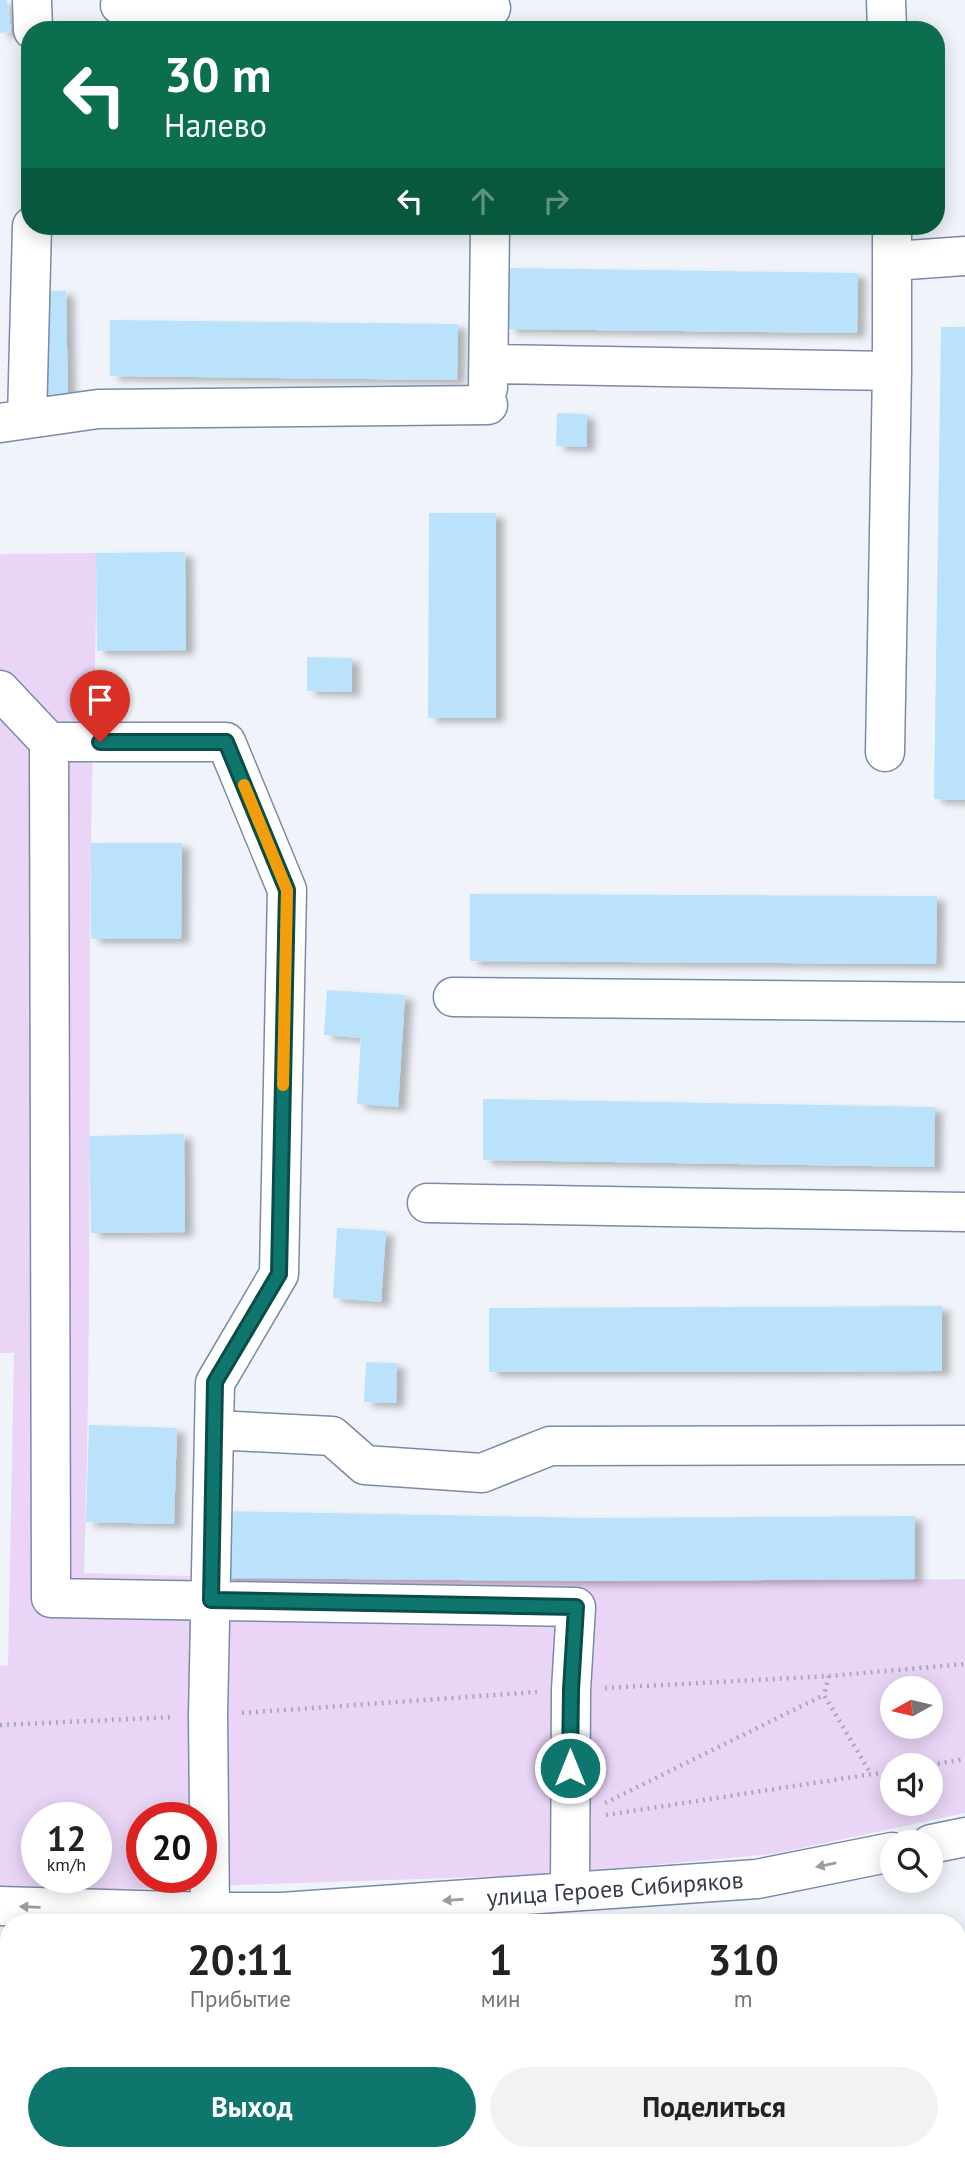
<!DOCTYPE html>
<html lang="ru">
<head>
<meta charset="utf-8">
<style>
	:root { --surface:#fff; --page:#f2f2f2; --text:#222; --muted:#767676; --accent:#0f766e }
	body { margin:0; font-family:"PT Sans",sans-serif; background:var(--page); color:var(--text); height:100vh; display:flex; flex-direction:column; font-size:26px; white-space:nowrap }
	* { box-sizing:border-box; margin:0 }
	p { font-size:23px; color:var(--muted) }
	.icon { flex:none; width:38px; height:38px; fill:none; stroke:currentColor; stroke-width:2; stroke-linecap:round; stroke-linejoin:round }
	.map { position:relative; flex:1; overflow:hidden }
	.side { position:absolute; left:0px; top:1914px; width:966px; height:247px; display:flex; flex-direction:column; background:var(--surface); border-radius:28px 28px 0 0; box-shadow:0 4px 18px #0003 }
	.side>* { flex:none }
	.hud { position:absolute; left:21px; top:21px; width:924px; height:214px; border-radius:28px; box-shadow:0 4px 18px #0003; background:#0b6e4f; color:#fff; overflow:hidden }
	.needle { width:46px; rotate:262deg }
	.fabs { position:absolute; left:880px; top:1676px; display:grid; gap:14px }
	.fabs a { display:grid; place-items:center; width:63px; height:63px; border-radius:50%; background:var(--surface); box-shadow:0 4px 18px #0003; font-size:35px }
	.speed { position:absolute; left:21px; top:1802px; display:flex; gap:14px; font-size:35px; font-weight:700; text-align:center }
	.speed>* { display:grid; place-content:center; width:91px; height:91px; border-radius:50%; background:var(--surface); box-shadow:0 4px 18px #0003; line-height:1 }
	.speed small { font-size:18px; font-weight:400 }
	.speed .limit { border:10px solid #d22; background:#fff; color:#111 }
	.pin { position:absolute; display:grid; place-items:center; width:60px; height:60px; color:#fff; margin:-72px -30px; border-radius:50% 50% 50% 0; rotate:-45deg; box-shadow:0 0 7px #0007 }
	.pin .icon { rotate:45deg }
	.me { position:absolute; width:77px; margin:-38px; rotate:0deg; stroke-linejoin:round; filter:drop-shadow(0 0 5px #0008) }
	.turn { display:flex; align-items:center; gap:24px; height:147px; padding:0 28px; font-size:32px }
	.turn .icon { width:91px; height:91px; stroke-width:2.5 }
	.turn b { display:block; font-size:49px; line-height:60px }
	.lanes { display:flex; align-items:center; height:66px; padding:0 28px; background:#0003; justify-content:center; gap:35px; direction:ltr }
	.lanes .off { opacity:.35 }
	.eta { display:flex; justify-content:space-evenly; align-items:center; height:119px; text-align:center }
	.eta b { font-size:42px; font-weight:700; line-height:49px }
	.action { display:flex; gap:14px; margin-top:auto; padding:14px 28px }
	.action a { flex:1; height:80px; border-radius:42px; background:var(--accent); color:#fff; font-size:28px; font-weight:700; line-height:80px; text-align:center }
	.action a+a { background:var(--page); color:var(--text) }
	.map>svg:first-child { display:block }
	.green { fill:#ead5f6; fill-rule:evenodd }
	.building { fill:#bae2fa; filter:url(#shadow) }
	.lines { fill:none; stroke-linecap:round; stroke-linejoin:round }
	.minor-casing { stroke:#7a8ba8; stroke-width:41 }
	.highway-casing { stroke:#686698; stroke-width:41 }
	.path { stroke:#a6abb4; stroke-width:4.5; stroke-dasharray:2 5; stroke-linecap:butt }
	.minor { stroke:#fff; stroke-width:38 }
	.highway { stroke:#837cc2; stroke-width:38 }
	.oneway { fill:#9a9ea4 }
	.route-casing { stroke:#0a4d48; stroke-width:18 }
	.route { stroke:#0f766e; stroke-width:12 }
	.slow { stroke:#f59e0b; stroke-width:12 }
	.labels { text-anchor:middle; stroke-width:7; stroke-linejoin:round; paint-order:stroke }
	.street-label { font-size:24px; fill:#363d4a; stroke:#fff }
</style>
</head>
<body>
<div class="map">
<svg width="965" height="2160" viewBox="0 0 965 2160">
	<defs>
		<filter id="shadow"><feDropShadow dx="8" dy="4.5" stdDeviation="3.5" flood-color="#0004"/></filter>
	</defs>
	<rect width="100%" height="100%" fill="#f0f4fa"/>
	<path class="green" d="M 96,553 C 97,650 92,747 91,844 C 88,1087 92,1330 84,1573 C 378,1583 671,1581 965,1579 L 965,1813 L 773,1854 L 542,1875 L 0,1893 L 0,1666 L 8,1665 L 14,1353 L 0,1353 L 0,554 ZM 892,1689 L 931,1689 L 931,1727 L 892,1727 ZM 892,1766 L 931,1766 L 931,1804 L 892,1804 ZM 37,1818 L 96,1818 L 96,1878 L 37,1878 ZM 142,1818 L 201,1818 L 201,1878 L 142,1878 Z"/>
	<path class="building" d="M 0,0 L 7,0 L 11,32 L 0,33 Z
		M 50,23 L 73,24 L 73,30 L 49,30 Z
		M 508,268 L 858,273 L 857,333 L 507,329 Z
		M 41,291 L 66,291 L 68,400 L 42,400 Z
		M 110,320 L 458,324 L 457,380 L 110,376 Z
		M 941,327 L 965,327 L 965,800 L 934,799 Z
		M 557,413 L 587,414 L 587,447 L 556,446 Z
		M 429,513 L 496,513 L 496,718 L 428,718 Z
		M 185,552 L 186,650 L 97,651 L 96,553 Z
		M 307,657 L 352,658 L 352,692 L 307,691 Z
		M 91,843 L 182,843 L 181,939 L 91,939 Z
		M 470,894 L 937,896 L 936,964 L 470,961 Z
		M 327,990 L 405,995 L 398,1107 L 357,1104 L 361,1038 L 324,1035 Z
		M 483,1099 L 935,1107 L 934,1167 L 483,1160 Z
		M 184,1134 L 185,1232 L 91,1233 L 89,1136 Z
		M 337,1228 L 386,1231 L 381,1302 L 333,1298 Z
		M 942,1306 L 942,1371 L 489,1372 L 489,1308 Z
		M 366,1362 L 397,1363 L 396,1403 L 364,1402 Z
		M 89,1425 L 177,1428 L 174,1524 L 86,1522 Z
		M 223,1511 L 589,1518 L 915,1516 L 915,1579 L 589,1581 L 222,1578 Z"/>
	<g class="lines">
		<g class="minor-casing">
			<path id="minor" d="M 32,0 L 33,30
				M 886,0 L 887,30
				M 120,5 L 491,8
				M 893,261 L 965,256
				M 489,364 L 892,371
				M 488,388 L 490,226
				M 27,419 L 32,226
				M 0,423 L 98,409 L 488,405
				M 0,690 L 49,742 L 226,742 L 287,890 L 279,1274 L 215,1383 L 208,1715 L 210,1912
				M 49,742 L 51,1598 L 576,1607 L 571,1690 L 570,1892
				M 885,752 L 892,371 L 892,226
				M 453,997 L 965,1002
				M 427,1203 L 965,1212
				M 214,1430 L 332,1436 L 365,1465 L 482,1473 L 550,1446 L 965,1445
				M 931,1844 L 965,1837
				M 0,1906 L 210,1912 L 282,1912 L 757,1879 L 892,1852"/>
		</g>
		<g class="highway-casing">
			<path id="highway" d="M 957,2000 L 965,1999
				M 957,2083 L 965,2081
				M 0,2091 L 9,2091
				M 139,2160 L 236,2152"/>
		</g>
		<path class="path" d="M 829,1676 L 824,1695 L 871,1774
			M 605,1688 L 829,1676 L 965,1664
			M 242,1713 L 537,1692
			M 0,1725 L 174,1717
			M 924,1766 L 965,1759
			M 605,1803 L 824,1695
			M 606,1815 L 892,1771"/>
		<use href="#minor" class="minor"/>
		<use href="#highway" class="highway"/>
	</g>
	<defs><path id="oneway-solid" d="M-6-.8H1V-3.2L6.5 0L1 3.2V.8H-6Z" transform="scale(1.75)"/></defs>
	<g class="oneway">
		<use href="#oneway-solid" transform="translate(826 1865) rotate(169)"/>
		<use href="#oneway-solid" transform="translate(453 1900) rotate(176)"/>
		<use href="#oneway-solid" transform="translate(30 1907) rotate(-178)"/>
	</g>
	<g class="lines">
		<g class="route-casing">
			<path id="route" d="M 100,742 L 226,742 L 287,890 L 279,1274 L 215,1382 L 211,1600 L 576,1607 L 571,1690 L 570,1768"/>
		</g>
		<use href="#route" class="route"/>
		<path class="slow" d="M 244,785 L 287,890 L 283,1085"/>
	</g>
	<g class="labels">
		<g class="street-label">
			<text transform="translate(615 1889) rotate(-4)" y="8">улица Героев Сибиряков</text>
		</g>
	</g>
</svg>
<div class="fabs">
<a><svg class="needle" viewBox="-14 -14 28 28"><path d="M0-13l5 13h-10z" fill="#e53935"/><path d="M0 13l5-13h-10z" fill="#767676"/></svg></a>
<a><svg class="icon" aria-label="sound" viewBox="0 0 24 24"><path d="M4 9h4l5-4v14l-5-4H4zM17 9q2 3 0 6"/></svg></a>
<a><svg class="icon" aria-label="search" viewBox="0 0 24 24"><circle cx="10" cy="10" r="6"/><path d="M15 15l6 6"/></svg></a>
</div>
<div class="speed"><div>12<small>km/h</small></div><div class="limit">20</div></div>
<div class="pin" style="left:100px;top:742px;background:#d93025"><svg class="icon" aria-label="arrive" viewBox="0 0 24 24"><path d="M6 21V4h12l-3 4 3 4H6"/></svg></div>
<svg class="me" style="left:570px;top:1768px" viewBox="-20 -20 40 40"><circle r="17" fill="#0f766e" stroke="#fff" stroke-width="3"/><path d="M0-11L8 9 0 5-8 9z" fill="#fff"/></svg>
<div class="hud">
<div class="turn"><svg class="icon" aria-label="left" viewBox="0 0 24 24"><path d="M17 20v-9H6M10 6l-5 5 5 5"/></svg><div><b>30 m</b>Налево</div></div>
<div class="lanes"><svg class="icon" aria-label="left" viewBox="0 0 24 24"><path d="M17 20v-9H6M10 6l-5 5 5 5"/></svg><svg class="icon off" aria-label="ahead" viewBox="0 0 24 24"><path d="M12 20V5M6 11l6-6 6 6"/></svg><svg class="icon off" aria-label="right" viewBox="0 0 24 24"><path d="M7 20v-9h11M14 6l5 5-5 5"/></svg></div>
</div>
<section class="side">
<div class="eta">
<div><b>20:11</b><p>Прибытие</p></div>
<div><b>1</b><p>мин</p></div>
<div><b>310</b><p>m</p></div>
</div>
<div class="action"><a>Выход</a><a>Поделиться</a></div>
</section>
</div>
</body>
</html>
